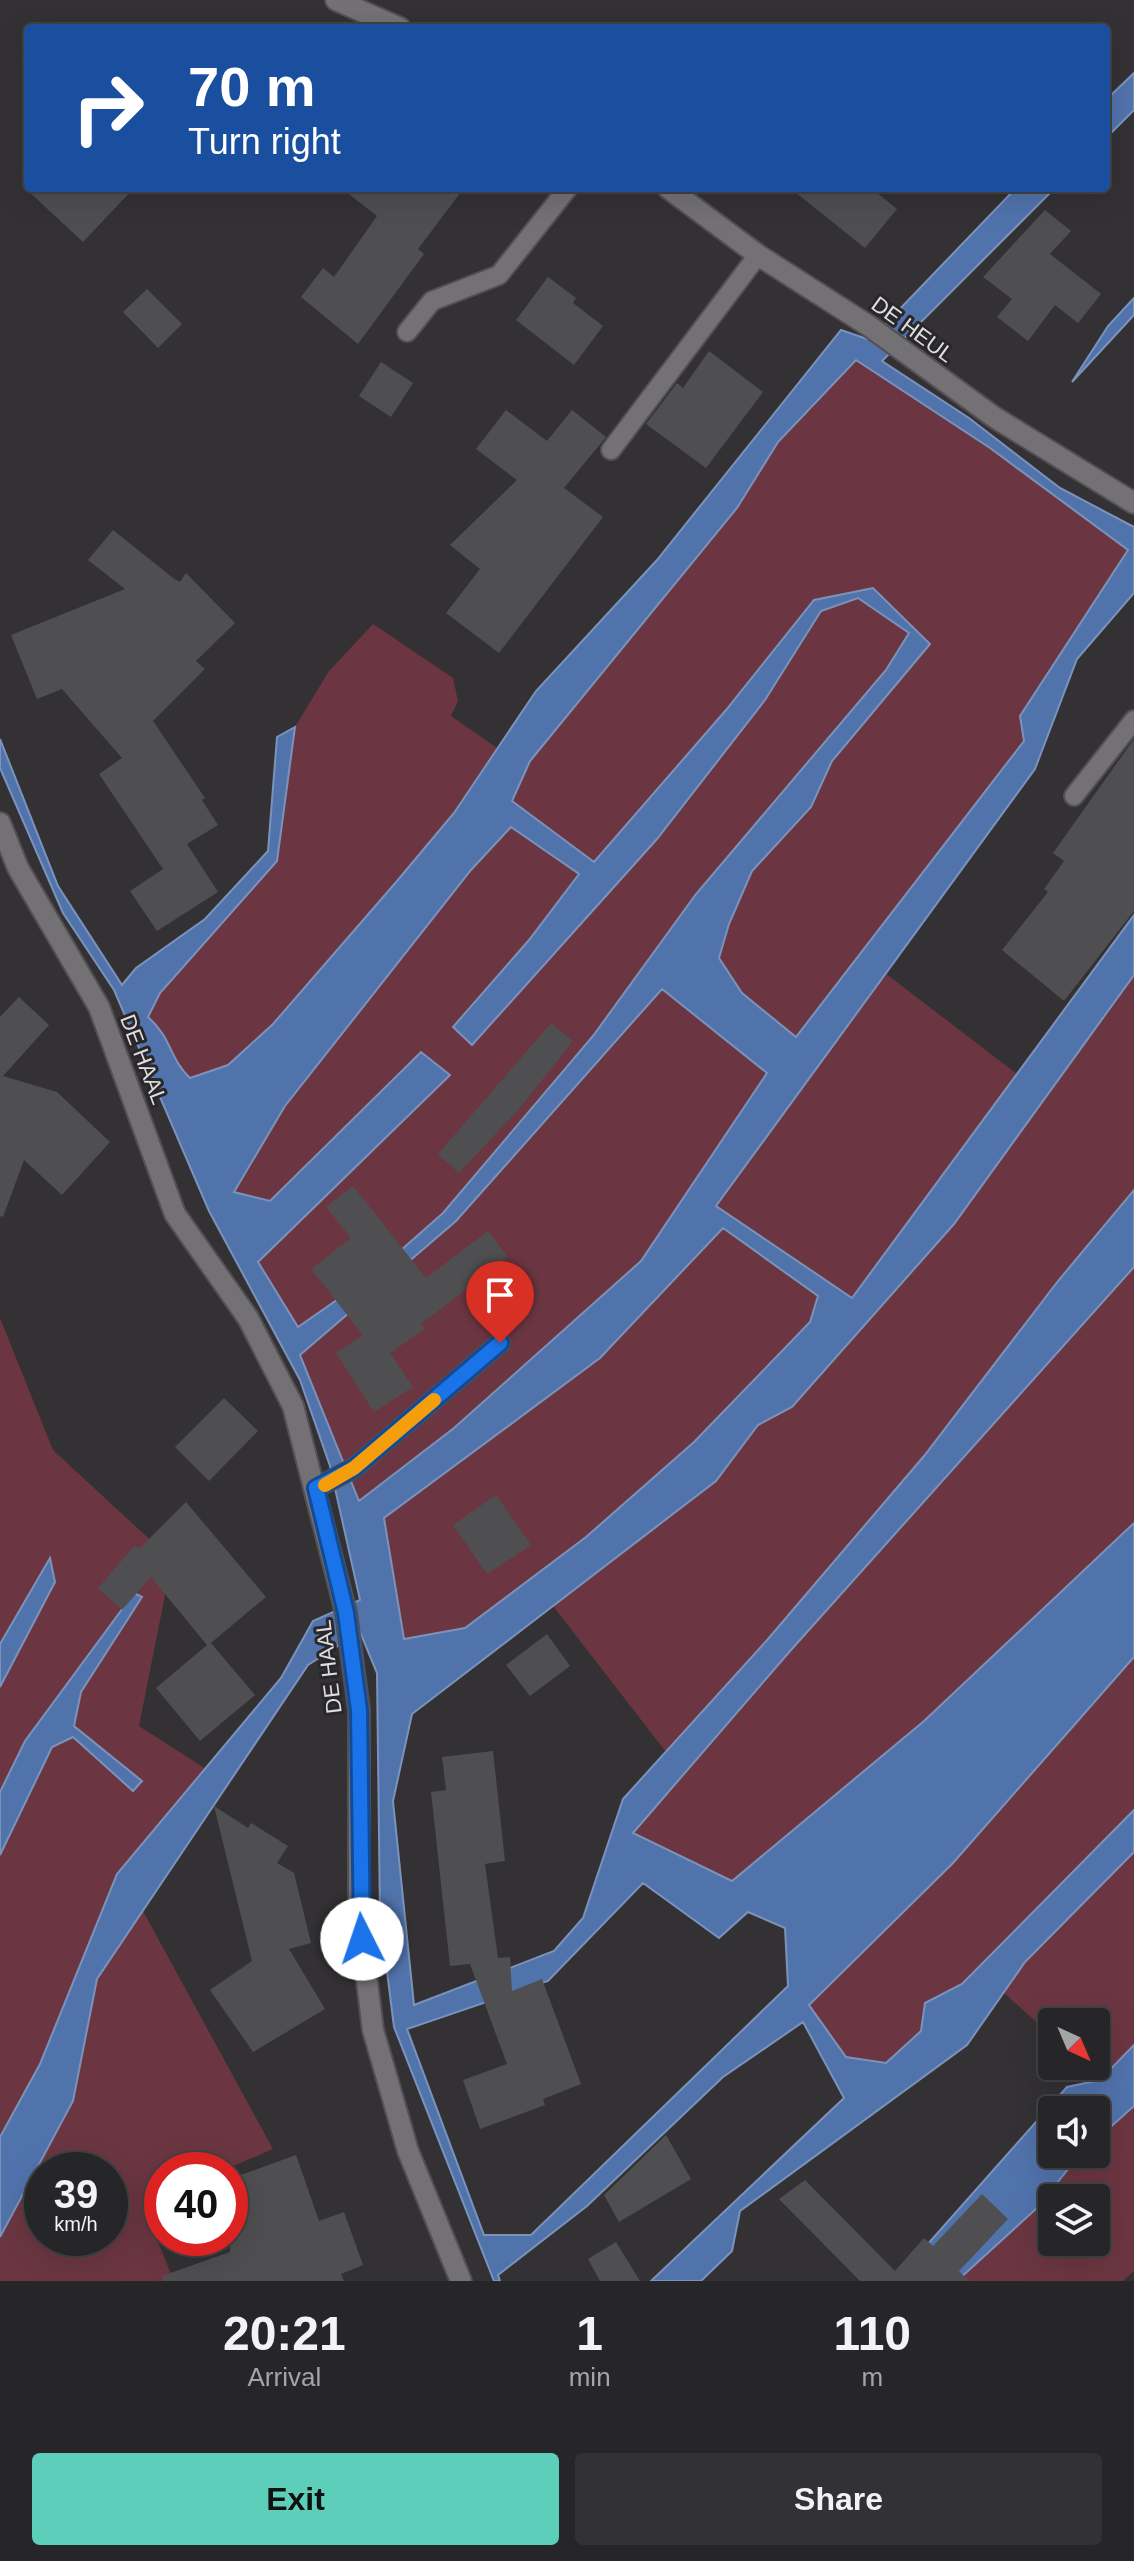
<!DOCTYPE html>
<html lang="en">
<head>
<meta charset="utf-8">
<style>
	:root { --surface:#262527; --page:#323133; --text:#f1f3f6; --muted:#a4a5a7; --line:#424244; --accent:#5cceba }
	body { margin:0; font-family:Helvetica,sans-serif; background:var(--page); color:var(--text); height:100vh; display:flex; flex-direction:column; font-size:30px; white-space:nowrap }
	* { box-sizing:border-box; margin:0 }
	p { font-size:26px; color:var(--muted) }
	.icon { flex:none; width:44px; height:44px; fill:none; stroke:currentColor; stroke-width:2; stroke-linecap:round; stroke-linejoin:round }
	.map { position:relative; height:2281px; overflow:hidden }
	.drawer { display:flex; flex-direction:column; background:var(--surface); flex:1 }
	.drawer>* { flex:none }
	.top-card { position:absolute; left:24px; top:24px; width:1086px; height:168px; border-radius:8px; box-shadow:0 8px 32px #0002,0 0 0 2px var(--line); background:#1a4fa0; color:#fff; overflow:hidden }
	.needle { width:52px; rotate:136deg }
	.buttons { position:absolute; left:1038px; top:2008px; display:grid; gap:16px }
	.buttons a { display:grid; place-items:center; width:72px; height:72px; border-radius:8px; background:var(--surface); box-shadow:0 8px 32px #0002,0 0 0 2px var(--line); font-size:40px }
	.speed { position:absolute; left:24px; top:2152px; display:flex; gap:16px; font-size:40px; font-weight:700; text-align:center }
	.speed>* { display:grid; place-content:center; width:104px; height:104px; border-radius:50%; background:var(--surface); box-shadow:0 8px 32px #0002,0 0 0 2px var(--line); line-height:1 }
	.speed small { font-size:20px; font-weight:400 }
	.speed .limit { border:12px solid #d22; background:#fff; color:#111 }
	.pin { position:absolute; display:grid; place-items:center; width:68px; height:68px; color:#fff; margin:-82px -34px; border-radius:50% 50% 50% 0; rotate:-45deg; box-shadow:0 0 8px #0007 }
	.pin .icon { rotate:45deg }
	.me { position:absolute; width:88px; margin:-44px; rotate:356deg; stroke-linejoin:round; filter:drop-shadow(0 0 6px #0008) }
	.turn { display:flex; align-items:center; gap:28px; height:168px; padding:0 32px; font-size:36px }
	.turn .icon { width:104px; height:104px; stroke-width:2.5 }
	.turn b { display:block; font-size:56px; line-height:68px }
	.eta { display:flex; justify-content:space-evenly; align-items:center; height:136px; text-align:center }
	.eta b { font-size:48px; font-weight:700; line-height:56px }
	.cta { display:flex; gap:16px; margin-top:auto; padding:16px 32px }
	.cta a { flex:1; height:92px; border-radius:8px; background:var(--accent); color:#111; font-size:32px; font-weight:700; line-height:92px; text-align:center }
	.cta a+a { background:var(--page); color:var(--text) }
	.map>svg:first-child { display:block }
	.green { fill:#6b3641; fill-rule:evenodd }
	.water { fill:#5173ac; stroke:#7b93bb; stroke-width:2; fill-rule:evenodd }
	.building { fill:#4f4f52 }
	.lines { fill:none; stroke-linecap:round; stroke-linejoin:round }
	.lane-casing { stroke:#525052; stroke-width:22 }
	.street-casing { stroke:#525052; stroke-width:24 }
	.secondary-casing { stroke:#525052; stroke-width:24 }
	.lane { stroke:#737174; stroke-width:18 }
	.street { stroke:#737174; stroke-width:20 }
	.secondary { stroke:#737174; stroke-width:20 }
	.route-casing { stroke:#114b97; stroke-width:20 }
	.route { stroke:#1a73e8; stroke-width:14 }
	.slow { stroke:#f59e0b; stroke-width:14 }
	.labels { text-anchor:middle; stroke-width:6; stroke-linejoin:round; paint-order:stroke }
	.street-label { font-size:22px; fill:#dedddf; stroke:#29272a }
</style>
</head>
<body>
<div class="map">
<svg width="1134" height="2281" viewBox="0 0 1134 2281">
	<rect width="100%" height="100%" fill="#333134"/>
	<path class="green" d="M 856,360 L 990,448 L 1129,550 L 1020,716 L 1024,741 L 796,1037 L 742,993 L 719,958 L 729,924 L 752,871 L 810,807 L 832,761 L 929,644 L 873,588 L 814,600 L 726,710 L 594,862 L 512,802 L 530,761 L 737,508 L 778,442 Z
		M 858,598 L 909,634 L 886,670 L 696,894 L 593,1036 L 443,1213 L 374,1274 L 298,1327 L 258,1262 L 449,1075 L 421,1052 L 270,1201 L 234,1192 L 285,1106 L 471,870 L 511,827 L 579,874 L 529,940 L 453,1026 L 472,1045 L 765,700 L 821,611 Z
		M 373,624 L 453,678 L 458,701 L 451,716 L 497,748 L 454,813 L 273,1024 L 228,1065 L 190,1078 C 169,1057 174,1039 148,1017 L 160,993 L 277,861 L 295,727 L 329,671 Z
		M 885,973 L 1017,1074 L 852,1298 L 716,1206 Z
		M 1134,975 L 1134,1190 C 1061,1277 995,1368 924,1456 C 842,1558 754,1655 666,1752 L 553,1606 L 716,1481 L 758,1425 L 792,1406 L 954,1224 Z
		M 662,988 L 768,1073 L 641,1261 L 454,1428 L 359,1502 L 300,1355 L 456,1221 Z
		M 722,1228 L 819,1296 L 810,1322 L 694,1442 L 586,1537 L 465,1628 L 404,1640 L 384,1518 L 600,1358 Z
		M 1134,1267 L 1134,1523 L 924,1721 L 732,1881 L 632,1833 L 791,1650 Z
		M 0,1318 L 53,1450 L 172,1560 L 139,1726 L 206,1769 L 117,1874 L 40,2064 L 0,2137 L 0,1855 L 52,1747 L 73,1737 L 132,1791 L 142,1781 L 74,1727 L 81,1692 L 142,1597 L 133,1593 L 25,1741 L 0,1792 L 0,1687 L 55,1582 L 50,1559 L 0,1644 Z
		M 1134,1657 L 1134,1810 L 962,1984 L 925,2003 L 921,2031 L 886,2063 L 846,2057 L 809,2005 L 953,1863 Z
		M 1134,1852 L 1134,2045 L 1100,2080 L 1084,2066 L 1096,2066 L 1096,2022 L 1052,2022 L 1052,2036 L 1004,1993 L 1025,1962 Z
		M 143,1911 L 273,2149 L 224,2170 L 162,2170 L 162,2196 L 143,2205 L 174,2281 L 0,2281 L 0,2237 L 73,2101 L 97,1979 ZM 42,2170 L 110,2170 L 110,2238 L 42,2238 Z
		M 1134,2106 L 1134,2271 L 1123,2281 L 957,2281 L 1037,2208 L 1074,2160 L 1080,2154 L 1096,2154 L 1096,2140 ZM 1052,2198 L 1096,2198 L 1096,2242 L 1052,2242 Z"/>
	<path class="water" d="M 1134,73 L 1134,110 L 1106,138 L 1106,100 Z
		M 1016,188 L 1055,188 L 882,361 L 969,418 L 1060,488 L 1134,527 L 1134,593 L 1077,659 L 1035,769 L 716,1206 L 852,1298 L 1134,915 L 1134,975 L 954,1224 L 792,1407 L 758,1425 L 716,1481 L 412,1714 L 393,1801 L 414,2005 L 554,1951 L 583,1918 L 623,1799 L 768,1639 L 924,1456 L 1058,1281 L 1134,1190 L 1134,1267 L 791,1650 L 633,1833 L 732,1881 L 924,1721 L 1134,1523 L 1134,1657 L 953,1863 L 809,2005 L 846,2057 L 886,2063 L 921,2031 L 925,2003 L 962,1984 L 1134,1810 L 1134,1852 L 1025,1962 L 967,2045 L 740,2211 L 732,2251 L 701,2281 L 651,2281 L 844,2098 L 803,2022 L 723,2077 L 587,2206 L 498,2275 L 500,2281 L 494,2281 L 394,2027 L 380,1916 L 377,1673 L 360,1632 L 308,1665 L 97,1979 L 73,2101 L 0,2237 L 0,2137 L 40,2064 L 117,1874 L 281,1678 L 313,1621 L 360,1600 L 330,1466 L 300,1380 L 209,1211 L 114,990 L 63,913 L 0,768 L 0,739 L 58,886 L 122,985 L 136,968 L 205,919 L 268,851 L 277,737 L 295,727 L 277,861 L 160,993 L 148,1017 C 172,1038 169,1058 190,1078 L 228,1065 L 273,1024 L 397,881 L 454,813 L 536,691 L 657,560 L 841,330 L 870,340 ZM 856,360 L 990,448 L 1128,550 L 1020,716 L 1024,741 L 796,1037 L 742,993 L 719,958 L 729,924 L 752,871 L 811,807 L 832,761 L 930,644 L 873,588 L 814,600 L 726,710 L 594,862 L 512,801 L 530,761 L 737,508 L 778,442 ZM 858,598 L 909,633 L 886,670 L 696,894 L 593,1036 L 443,1213 L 374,1274 L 298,1327 L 258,1262 L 450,1075 L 421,1052 L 270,1201 L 234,1192 L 285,1106 L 471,870 L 511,827 L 579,874 L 529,940 L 453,1027 L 472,1045 L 657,839 L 765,700 L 821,611 ZM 662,989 L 767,1073 L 641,1261 L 454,1428 L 359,1501 L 300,1355 L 456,1221 ZM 723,1228 L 818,1296 L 810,1322 L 694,1442 L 586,1537 L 465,1628 L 404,1639 L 384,1518 L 600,1358 ZM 643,1883 L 719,1938 L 748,1912 L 785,1928 L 788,1986 L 531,2235 L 484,2235 L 407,2029 L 548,1981 Z
		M 1134,298 L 1134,315 L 1072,382 L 1108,326 Z
		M 50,1558 L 55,1582 L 0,1687 L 0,1644 Z
		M 134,1593 L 142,1597 L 81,1692 L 74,1726 L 142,1781 L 133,1791 L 73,1737 L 52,1747 L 0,1855 L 0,1792 L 25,1741 Z
		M 1134,2045 L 1134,2106 L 1096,2140 L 1096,2110 L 1052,2110 L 1052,2154 L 1080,2154 L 1037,2208 L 957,2281 L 895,2281 L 1067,2087 L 1100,2080 Z"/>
	<path class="building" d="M 25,188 L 134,188 L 83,242 Z
		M 341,188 L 464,188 L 418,249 L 424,254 L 358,344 L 301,297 L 323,268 L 334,277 L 377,216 Z
		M 790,188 L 871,188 L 897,209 L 865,248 Z
		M 1045,210 L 1071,231 L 1050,254 L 1101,294 L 1078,323 L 1055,305 L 1028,341 L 997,317 L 1012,299 L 983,277 Z
		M 548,277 L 576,298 L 573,303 L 603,326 L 574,365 L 516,320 Z
		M 147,289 L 182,324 L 158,348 L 123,312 Z
		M 709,351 L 763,392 L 706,468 L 646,424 L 677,383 L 683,388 Z
		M 381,362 L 413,383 L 391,417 L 359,396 Z
		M 506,410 L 547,441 L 572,410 L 606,437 L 564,488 L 603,517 L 499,653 L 446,613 L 480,569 L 450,545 L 517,480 L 476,449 Z
		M 113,530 L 173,578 L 180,582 L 186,573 L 235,623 L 196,661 L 205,669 L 153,721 L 205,798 L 202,800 L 218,825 L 187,844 L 218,892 L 157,931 L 130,891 L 163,869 L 99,774 L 122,758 L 62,689 L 37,699 L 11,635 L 125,589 L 88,560 Z
		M 1134,739 L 1134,911 L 1064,1001 L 1002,950 L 1048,892 L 1044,889 L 1064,861 L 1053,853 Z
		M 19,997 L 49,1025 L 3,1076 L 57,1092 L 110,1142 L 62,1195 L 24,1160 L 3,1217 L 0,1216 L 0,1017 Z
		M 551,1023 L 573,1041 L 518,1110 L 459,1173 L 438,1154 Z
		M 353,1186 L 426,1278 L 488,1231 L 508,1257 L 421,1324 L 425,1329 L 390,1353 L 413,1387 L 374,1412 L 336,1353 L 363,1335 L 311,1269 L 351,1238 L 326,1207 Z
		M 224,1398 L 258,1431 L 209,1481 L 175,1447 Z
		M 496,1495 L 531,1545 L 487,1574 L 453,1525 Z
		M 186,1502 L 266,1597 L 211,1643 L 255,1695 L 200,1741 L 156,1688 L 207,1645 L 151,1577 L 122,1610 L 98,1588 L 135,1545 L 139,1549 Z
		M 547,1634 L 570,1666 L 530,1696 L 506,1665 Z
		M 493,1751 L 505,1861 L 485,1864 L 498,1958 L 510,1957 L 512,1991 L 542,1979 L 581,2084 L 543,2099 L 545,2105 L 480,2129 L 463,2080 L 507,2064 L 470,1964 L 450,1966 L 431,1792 L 446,1790 L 442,1757 Z
		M 214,1806 L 248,1828 L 251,1823 L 288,1846 L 277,1863 L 294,1873 L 311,1943 L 289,1949 L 325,2009 L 253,2052 L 210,1990 L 252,1961 Z
		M 666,2135 L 691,2179 L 619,2222 L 604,2195 Z
		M 296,2155 L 319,2221 L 344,2212 L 363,2265 L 341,2274 L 344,2281 L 163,2281 L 162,2276 L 230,2252 L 230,2179 Z
		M 805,2180 L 895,2271 L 924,2238 L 933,2246 L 982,2194 L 1008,2219 L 959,2271 L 969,2281 L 860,2281 L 779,2199 Z
		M 616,2242 L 640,2281 L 600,2281 L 588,2259 Z"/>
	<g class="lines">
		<g class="lane-casing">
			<path id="lane" d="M 407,332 L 432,301 L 499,275 L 568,188
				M 611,450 L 758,255
				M 1074,796 L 1134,720
				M 316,1488 L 354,1468 L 500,1343"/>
		</g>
		<g class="street-casing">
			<path id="street" d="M 336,0 L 400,28
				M 668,188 L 758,255 L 869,326 L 994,417 L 1134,503"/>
		</g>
		<g class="secondary-casing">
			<path id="secondary" d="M 0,823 L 18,868 L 99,1007 L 175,1214 L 248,1318 L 293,1406 L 346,1613 L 359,1710 L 359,1917 L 373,2030 L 408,2151 L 461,2281"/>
		</g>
		<use href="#lane" class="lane"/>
		<use href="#street" class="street"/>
		<use href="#secondary" class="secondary"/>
	</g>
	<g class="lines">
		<g class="route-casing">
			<path id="route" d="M 362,1939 L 359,1710 L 346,1613 L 316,1488 L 354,1468 L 500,1343"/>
		</g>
		<use href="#route" class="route"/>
		<path class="slow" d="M 325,1485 L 354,1468 L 434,1400"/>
	</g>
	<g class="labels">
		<g class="street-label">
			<text transform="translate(913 329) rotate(36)" y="8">DE HEUL</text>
			<text transform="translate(144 1059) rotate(69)" y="8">DE HAAL</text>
			<text transform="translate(328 1667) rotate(-97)" y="8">DE HAAL</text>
		</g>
	</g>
</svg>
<div class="buttons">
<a><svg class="needle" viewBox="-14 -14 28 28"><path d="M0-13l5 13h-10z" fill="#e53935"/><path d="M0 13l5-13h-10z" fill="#a4a5a7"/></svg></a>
<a><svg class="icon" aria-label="sound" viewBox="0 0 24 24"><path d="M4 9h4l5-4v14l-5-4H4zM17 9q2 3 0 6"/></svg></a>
<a><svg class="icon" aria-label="layers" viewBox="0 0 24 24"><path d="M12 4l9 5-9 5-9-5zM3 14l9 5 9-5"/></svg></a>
</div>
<div class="speed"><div>39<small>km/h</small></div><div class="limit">40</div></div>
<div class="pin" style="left:500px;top:1343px;background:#d93025"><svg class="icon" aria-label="arrive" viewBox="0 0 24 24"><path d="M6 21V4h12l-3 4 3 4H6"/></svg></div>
<svg class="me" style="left:362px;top:1939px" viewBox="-20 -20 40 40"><circle r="19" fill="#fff"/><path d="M0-13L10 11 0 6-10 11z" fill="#1a73e8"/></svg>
<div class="top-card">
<div class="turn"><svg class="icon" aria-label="right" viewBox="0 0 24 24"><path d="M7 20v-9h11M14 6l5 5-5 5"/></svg><div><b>70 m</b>Turn right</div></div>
</div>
</div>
<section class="drawer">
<div class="eta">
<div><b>20:21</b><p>Arrival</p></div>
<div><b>1</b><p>min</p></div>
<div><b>110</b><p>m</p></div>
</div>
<div class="cta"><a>Exit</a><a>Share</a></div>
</section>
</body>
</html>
